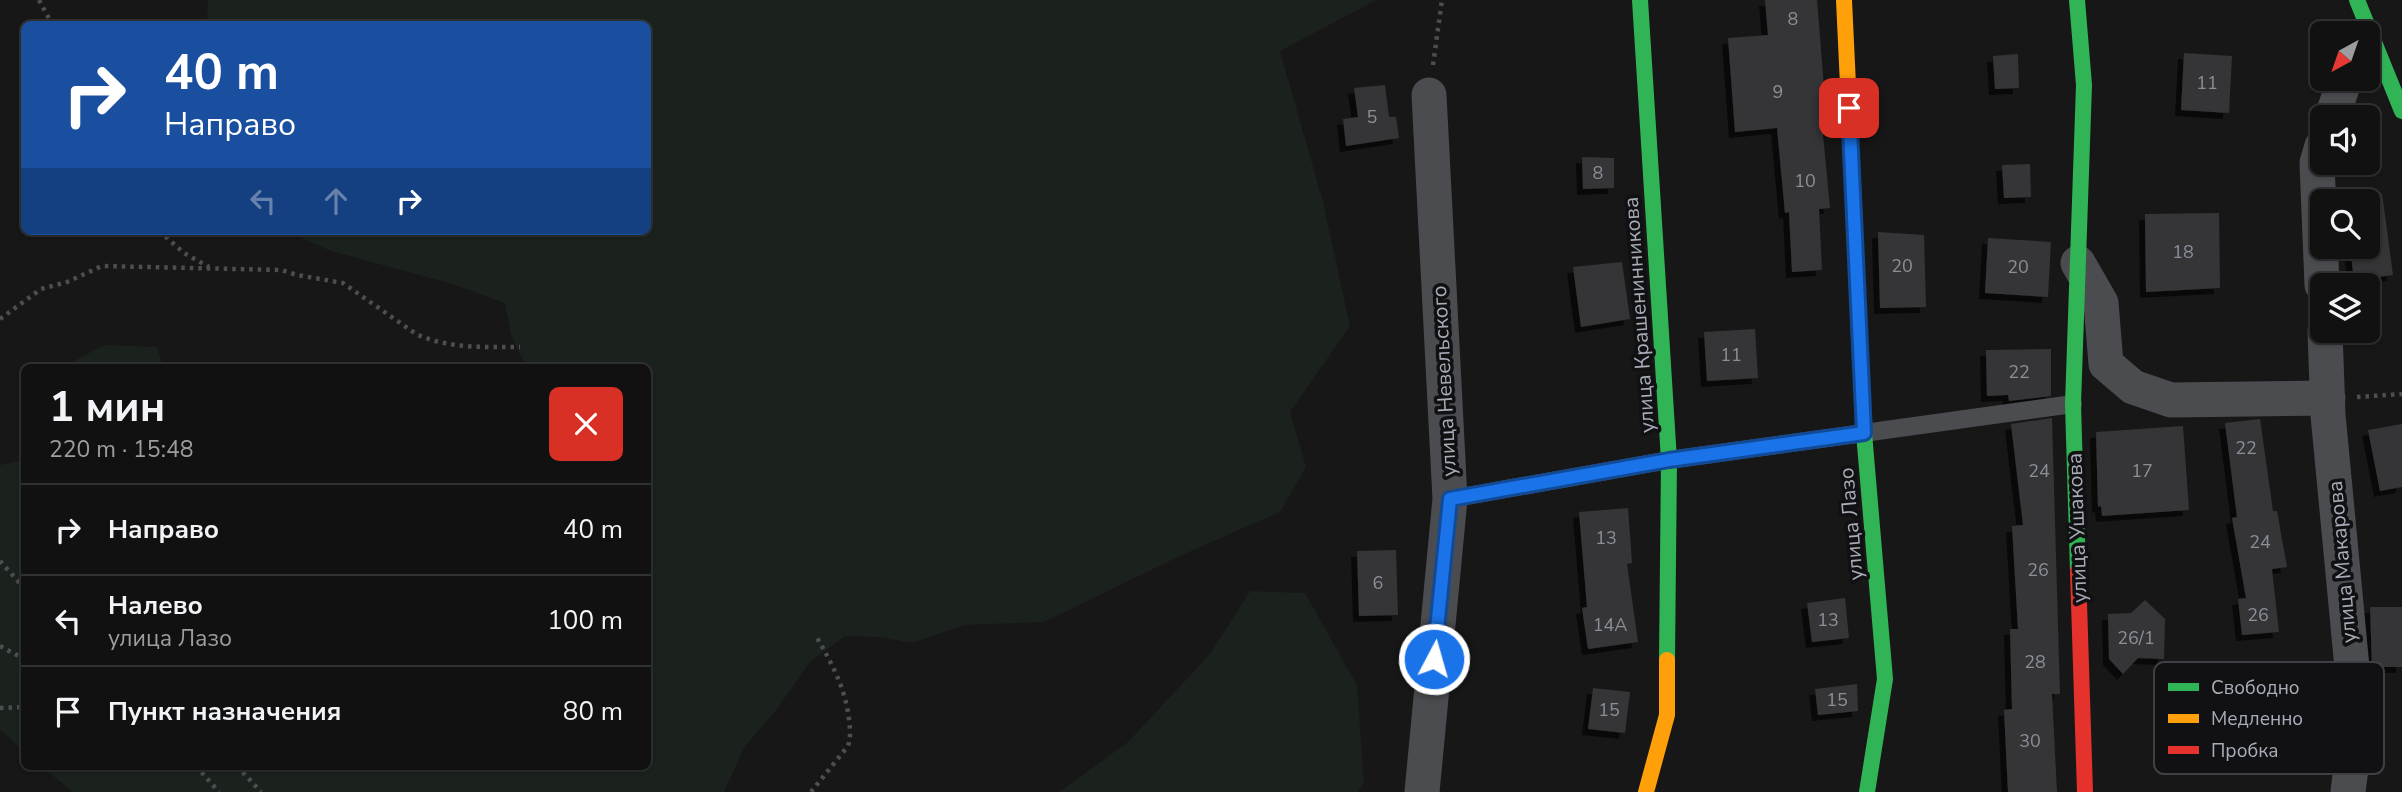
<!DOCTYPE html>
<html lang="ru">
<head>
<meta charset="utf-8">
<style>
	:root { --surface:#111; --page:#1a1a1a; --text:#f1f3f6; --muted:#9c9d9f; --line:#303131 }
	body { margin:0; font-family:"Nunito Sans",sans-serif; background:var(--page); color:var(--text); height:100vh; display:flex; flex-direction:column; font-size:26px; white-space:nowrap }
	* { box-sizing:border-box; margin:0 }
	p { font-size:23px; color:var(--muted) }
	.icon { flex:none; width:38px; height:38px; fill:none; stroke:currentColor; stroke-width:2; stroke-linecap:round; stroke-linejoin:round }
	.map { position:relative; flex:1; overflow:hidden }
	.side { position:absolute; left:21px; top:364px; width:630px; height:406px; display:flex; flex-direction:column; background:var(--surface); border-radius:10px; box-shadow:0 2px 5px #0004,0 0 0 2px var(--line) }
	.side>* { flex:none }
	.top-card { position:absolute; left:21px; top:21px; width:630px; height:214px; border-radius:10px; box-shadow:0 2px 5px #0004,0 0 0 2px var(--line); background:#1a4fa0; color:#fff; overflow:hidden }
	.needle { width:46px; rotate:220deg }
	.controls { position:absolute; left:2310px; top:21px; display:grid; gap:14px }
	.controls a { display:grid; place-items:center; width:70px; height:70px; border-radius:10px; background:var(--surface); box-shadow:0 2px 5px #0004,0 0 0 2px var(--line); font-size:35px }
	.pin { position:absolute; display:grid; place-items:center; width:60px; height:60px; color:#fff; margin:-30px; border-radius:14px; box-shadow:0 4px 10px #0006 }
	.me { position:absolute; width:77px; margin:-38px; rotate:6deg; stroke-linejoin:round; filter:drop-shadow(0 0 5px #0008) }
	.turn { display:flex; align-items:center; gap:24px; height:147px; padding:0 28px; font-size:32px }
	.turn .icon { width:91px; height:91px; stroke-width:2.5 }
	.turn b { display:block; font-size:49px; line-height:60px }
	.lanes { display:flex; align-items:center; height:66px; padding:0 28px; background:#0003; justify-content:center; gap:35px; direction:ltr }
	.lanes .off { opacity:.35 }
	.round { display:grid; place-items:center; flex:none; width:74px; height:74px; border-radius:10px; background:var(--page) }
	.head { display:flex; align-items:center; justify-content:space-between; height:119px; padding:0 28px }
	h1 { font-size:42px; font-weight:700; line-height:52px }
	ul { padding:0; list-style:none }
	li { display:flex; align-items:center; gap:21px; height:91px; padding:0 28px; border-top:2px solid var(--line) }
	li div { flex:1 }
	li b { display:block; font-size:26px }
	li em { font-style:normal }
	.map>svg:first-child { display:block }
	.green { fill:#1b211c }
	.building { fill:#343537; filter:url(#shadow) }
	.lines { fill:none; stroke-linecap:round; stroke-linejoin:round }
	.path { stroke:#4d4e52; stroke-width:4.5; stroke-dasharray:3.5 5; stroke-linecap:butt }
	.lane { stroke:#4b4c50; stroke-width:18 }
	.street { stroke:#4b4c50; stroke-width:35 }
	.fast { stroke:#30b455; stroke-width:16 }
	.slow { stroke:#ff9f0a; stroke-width:16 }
	.jam { stroke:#e5322d; stroke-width:16 }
	.route-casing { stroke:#114b97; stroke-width:18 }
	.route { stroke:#1a73e8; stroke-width:12 }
	.labels { text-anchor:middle; stroke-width:7; stroke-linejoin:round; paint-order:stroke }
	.number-label { font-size:18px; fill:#8b8f98 }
	.street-label { font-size:21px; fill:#a8adb8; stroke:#111113 }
	.key { fill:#111113; stroke:#3e4045; stroke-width:2 }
	.key-label { font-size:19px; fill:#a8adb8 }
</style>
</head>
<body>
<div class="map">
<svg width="2402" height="792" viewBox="0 0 2402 792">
	<defs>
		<filter id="shadow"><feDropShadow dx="-6" dy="6" stdDeviation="0" flood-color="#0009"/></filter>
	</defs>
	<rect width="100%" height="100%" fill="#171717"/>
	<path class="green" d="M 208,0 L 1376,0 L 1280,51 L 1323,202 L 1350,326 L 1290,412 L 1306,467 L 1280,512 L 1182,555 L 1044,622 L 964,625 L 913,643 L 880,637 L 845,636 L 810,662 L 774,713 L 745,746 L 724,792 L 73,792 L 42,767 L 648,766 L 648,368 L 526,367 L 511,335 L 505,303 L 452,284 L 331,251 L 286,231 L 648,231 L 648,24 L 207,24 Z
		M 104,345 L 157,347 L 163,367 L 63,367 Z
		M 24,460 L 24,752 L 0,729 L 0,465 Z
		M 1250,591 L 1305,593 L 1357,685 L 1364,783 L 1358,792 L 1059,792 L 1128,742 L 1210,654 Z"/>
	<path class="building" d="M 1765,0 L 1817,0 L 1827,124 L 1822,124 L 1830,208 L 1819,209 L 1822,270 L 1792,272 L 1789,212 L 1785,213 L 1777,128 L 1735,132 L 1728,38 L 1768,35 Z
		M 2184,53 L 2232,56 L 2229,113 L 2181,110 Z
		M 2018,54 L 2019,88 L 1995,89 L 1993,56 Z
		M 1385,85 L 1389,117 L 1396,117 L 1399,138 L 1346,146 L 1343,119 L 1358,117 L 1354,88 Z
		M 1582,157 L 1614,158 L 1614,188 L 1583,189 Z
		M 2030,164 L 2031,197 L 2004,198 L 2002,165 Z
		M 2382,193 L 2393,275 L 2354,280 L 2350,247 L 2368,247 L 2368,194 Z
		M 2219,213 L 2220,288 L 2146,292 L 2145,214 Z
		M 1878,232 L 1924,235 L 1926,307 L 1880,308 Z
		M 1988,238 L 2051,242 L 2048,297 L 1985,293 Z
		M 1622,262 L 1630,319 L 1581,327 L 1573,267 Z
		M 1755,329 L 1758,378 L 1707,381 L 1704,332 Z
		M 2051,349 L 2051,396 L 2009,401 L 2008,395 L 1987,396 L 1986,350 Z
		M 2052,418 L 2060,694 L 2052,694 L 2057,792 L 2008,792 L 2004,710 L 2012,709 L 2010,629 L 2018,629 L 2012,526 L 2023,525 L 2011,424 Z
		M 2260,419 L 2273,511 L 2277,511 L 2287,567 L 2272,569 L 2279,632 L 2242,635 L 2238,599 L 2246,598 L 2232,518 L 2237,517 L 2225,423 Z
		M 2402,424 L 2402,487 L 2380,491 L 2368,430 Z
		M 2183,426 L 2189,510 L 2102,516 L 2101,506 L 2098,507 L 2096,432 Z
		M 1628,508 L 1632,563 L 1627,564 L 1638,642 L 1588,649 L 1582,608 L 1587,607 L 1579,512 Z
		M 1396,550 L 1398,615 L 1359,616 L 1357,551 Z
		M 1845,598 L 1849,638 L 1812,642 L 1807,603 Z
		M 2145,600 L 2165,619 L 2164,659 L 2138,658 L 2123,674 L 2109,659 L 2108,614 L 2131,613 Z
		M 2370,607 L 2402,607 L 2402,667 L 2372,667 Z
		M 1857,684 L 1858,711 L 1818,715 L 1815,689 Z
		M 1593,688 L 1630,692 L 1625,733 L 1588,729 Z"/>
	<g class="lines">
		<path class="path" d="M 39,0 L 52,24
			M 1433,65 L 1442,0
			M 159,231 L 184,253 L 209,267
			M 0,319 L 41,289 L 67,282 L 102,266 L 281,270 L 297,275 L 343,283 L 416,334 C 449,349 484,347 520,347
			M 2357,397 L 2402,394
			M 0,561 L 24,588
			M 0,646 L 24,659
			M 0,708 L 24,707
			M 196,766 L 219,792
			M 237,766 L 261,792
			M 811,792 L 848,746 C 851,737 850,728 849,719 C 845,687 832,664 816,636"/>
		<path class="lane" d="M 1450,499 L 1669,460 L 2073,404"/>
		<path class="street" d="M 2332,117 L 2345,79
			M 2322,146 L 2317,163 L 2322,285
			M 2078,263 L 2101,303 L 2106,364 L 2133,387 L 2171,400 L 2328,398
			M 2325,331 L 2328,415 L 2357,720 L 2348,792
			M 1422,792 L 1450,499 L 1429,95"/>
		<path class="fast" d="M 1640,0 L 1669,460 L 1667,660
			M 2077,0 L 2084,85 L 2073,404 L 2078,571
			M 2357,0 L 2402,111
			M 1854,212 L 1864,433 L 1885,679 L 1867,792"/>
		<path class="slow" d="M 1844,0 L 1854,212
			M 1646,792 L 1667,715 L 1667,660"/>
		<path class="jam" d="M 2078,571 L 2085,792"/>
	</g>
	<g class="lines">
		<g class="route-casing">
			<path id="route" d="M 1434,659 L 1450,499 L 1669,460 L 1864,433 L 1849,108"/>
		</g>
		<use href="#route" class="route"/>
	</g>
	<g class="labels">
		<g class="number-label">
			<text x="1793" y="25">8</text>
			<text x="2207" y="89">11</text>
			<text x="1778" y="98">9</text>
			<text x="1372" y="123">5</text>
			<text x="1598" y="179">8</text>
			<text x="1805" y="187">10</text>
			<text x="2183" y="258">18</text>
			<text x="1902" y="272">20</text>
			<text x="2018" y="273">20</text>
			<text x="1731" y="361">11</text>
			<text x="2019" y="378">22</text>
			<text x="2246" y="454">22</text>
			<text x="2039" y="477">24</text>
			<text x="2142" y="477">17</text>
			<text x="1606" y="544">13</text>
			<text x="2260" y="548">24</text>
			<text x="2038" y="576">26</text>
			<text x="1378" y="589">6</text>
			<text x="2258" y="621">26</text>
			<text x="1828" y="626">13</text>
			<text x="1610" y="631">14А</text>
			<text x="2136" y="644">26/1</text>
			<text x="2035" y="668">28</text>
			<text x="1837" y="706">15</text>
			<text x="1609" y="716">15</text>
			<text x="2030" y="747">30</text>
		</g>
		<g class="street-label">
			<text transform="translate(1639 315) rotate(-94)" y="7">улица Крашенинникова</text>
			<text transform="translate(1444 381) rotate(-93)" y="7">улица Невельского</text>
			<text transform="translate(1851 524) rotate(-95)" y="7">улица Лазо</text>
			<text transform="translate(2077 528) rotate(-92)" y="7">улица Ушакова</text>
			<text transform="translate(2342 562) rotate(-95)" y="7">улица Макарова</text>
		</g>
	</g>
	<rect x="2154" y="662" width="230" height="112" rx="10" class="key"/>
	<rect x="2168" y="683" width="31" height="8" fill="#30b455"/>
	<rect x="2168" y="714" width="31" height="9" fill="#ff9f0a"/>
	<rect x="2168" y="746" width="31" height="8" fill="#e5322d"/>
	<g class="key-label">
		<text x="2211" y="694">Свободно</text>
		<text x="2211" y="725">Медленно</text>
		<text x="2211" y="757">Пробка</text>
	</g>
</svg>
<div class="controls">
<a><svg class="needle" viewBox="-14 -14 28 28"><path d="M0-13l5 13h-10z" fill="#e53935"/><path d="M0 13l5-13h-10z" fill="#9c9d9f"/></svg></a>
<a><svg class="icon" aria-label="sound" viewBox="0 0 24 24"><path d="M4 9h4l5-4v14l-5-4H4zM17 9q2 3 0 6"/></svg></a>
<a><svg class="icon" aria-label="search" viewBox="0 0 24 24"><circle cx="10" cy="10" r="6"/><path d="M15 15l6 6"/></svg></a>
<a><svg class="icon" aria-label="layers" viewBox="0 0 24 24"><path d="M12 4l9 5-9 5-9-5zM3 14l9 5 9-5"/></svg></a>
</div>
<div class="pin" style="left:1849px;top:108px;background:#d93025"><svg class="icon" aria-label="arrive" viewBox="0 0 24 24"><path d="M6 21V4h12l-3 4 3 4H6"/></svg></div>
<svg class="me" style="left:1434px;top:659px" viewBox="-20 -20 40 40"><circle r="17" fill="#1a73e8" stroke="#fff" stroke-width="3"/><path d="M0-11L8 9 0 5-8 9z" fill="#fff"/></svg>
<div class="top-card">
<div class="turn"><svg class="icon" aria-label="right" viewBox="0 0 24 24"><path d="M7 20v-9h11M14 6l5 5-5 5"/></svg><div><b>40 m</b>Направо</div></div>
<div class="lanes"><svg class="icon off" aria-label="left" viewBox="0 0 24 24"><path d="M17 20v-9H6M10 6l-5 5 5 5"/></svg><svg class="icon off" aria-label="ahead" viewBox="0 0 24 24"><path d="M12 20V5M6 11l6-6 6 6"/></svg><svg class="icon" aria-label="right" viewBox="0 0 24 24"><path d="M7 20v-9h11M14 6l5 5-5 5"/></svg></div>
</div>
<section class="side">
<div class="head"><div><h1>1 мин</h1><p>220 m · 15:48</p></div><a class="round" style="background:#d93025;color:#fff"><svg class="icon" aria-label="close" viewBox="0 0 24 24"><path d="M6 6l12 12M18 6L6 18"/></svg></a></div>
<ul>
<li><svg class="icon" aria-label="right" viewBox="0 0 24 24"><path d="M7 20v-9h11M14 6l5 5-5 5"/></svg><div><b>Направо</b></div><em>40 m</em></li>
<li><svg class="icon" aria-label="left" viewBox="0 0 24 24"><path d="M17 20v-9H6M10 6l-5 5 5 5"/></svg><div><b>Налево</b><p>улица Лазо</p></div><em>100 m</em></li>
<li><svg class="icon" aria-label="arrive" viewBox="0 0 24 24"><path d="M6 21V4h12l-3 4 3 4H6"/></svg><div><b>Пункт назначения</b></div><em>80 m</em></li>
</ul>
</section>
</div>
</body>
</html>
